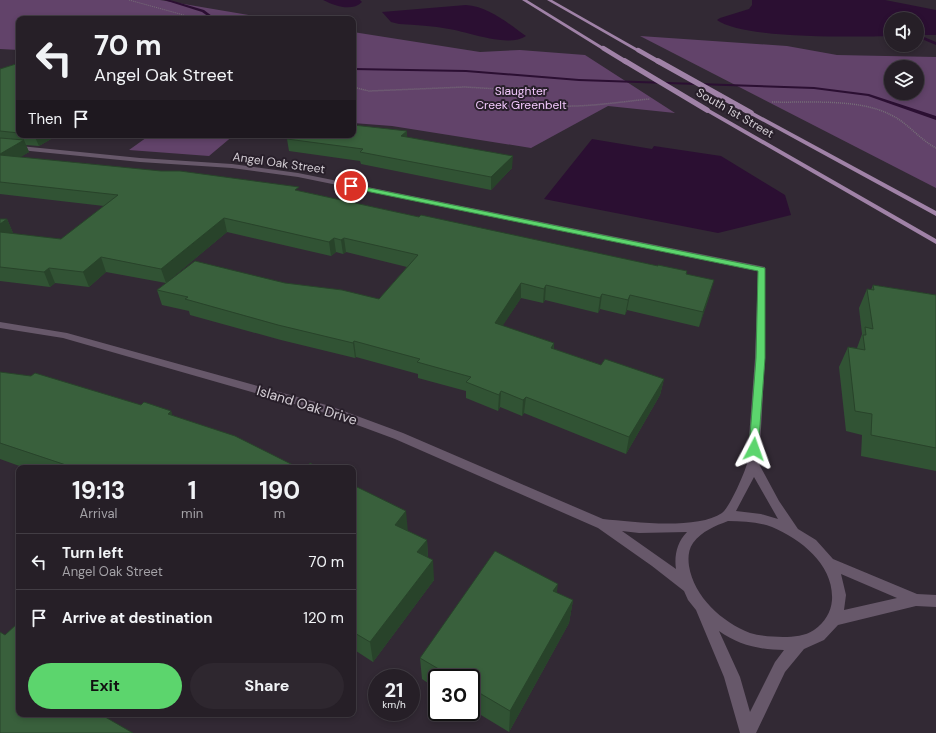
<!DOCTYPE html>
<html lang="en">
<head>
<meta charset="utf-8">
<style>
	:root { --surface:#261f27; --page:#2e272f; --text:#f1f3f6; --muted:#a4a2a7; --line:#423d44; --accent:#5cd56d }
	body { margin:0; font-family:"DM Sans",sans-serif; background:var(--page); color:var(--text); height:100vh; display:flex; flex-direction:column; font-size:15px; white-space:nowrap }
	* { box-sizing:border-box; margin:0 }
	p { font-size:13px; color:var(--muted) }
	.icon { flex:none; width:22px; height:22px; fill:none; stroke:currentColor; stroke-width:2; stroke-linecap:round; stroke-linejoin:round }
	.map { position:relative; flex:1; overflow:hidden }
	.panel { position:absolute; left:16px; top:465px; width:340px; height:252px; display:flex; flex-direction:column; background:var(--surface); border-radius:8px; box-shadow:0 2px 6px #0003,0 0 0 1px var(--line) }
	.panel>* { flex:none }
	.guide { position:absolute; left:16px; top:16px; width:340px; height:122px; border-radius:8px; box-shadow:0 2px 6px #0003,0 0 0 1px var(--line); background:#261f27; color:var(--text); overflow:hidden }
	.fabs { position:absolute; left:884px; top:12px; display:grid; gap:8px }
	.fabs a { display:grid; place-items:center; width:40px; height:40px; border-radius:50%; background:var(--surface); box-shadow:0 2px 6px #0003,0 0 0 1px var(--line); font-size:20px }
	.speed { position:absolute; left:368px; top:669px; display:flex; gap:8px; font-size:20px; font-weight:700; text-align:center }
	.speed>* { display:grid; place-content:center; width:52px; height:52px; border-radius:50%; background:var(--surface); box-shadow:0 2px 6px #0003,0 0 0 1px var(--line); line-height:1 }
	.speed small { font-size:10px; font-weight:400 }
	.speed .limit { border:2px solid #111; border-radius:6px; background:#fff; color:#111 }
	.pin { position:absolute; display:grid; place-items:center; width:34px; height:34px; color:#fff; margin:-17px; border:2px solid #fff; border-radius:50%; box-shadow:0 1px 4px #0007 }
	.me { position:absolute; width:44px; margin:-22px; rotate:4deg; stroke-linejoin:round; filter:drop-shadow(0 0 3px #0008) }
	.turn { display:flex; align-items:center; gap:14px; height:84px; padding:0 12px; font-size:18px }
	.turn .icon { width:52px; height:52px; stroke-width:2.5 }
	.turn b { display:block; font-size:28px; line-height:34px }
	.then { display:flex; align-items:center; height:38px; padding:0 12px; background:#0003; gap:8px; font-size:15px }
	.eta { display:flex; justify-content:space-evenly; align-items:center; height:68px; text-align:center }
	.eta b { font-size:24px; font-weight:700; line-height:28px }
	.button { display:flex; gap:8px; margin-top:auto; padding:8px 12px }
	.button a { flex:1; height:46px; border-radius:24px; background:var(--accent); color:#111; font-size:16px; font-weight:700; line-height:46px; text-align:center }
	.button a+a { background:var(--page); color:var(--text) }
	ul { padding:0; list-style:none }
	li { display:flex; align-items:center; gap:12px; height:56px; padding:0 12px; border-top:1px solid var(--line) }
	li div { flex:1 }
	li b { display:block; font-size:15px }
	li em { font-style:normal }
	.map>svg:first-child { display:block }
	.green { fill:#62436a; fill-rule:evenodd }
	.water { fill:#2b0f32 }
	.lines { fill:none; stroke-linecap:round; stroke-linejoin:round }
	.stream { fill:#2b0f32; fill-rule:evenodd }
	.path-far1 { stroke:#766e78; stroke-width:1; stroke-dasharray:1 1; stroke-linecap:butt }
	.path { stroke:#766e78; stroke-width:1.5; stroke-dasharray:1 1; stroke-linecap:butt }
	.minor { fill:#67586a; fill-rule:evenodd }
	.major { fill:#a082a7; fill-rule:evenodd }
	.major-bridge-far1 { stroke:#a082a7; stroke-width:4.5 }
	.major-bridge { stroke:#a082a7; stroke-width:5.5 }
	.wall { fill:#315334; fill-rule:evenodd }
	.shaded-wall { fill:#28432a }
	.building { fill:#39603c; stroke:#28432a }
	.route { fill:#5cd56d; stroke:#3c8a47 }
	.labels { text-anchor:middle; stroke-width:4; stroke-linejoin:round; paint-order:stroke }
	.far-park-label { font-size:12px; fill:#f2c8fc; stroke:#281f2a }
	.far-street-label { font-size:12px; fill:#d5cfd6; stroke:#281f2a }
	.street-label { font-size:14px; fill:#d5cfd6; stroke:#281f2a }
</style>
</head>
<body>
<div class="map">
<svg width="936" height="733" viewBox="0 0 936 733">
	<rect width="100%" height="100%" fill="#322934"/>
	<path class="green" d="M 0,0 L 160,0 L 273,19 L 19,19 L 19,50 L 0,49 Z
		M 353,32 L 480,52 L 520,50 L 585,55 L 675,113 L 608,106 L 531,148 L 392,126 L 353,123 Z
		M 640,36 L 787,46 L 837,55 L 936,57 L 936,188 ZM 891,67 L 917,67 L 917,93 L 891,93 Z
		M 150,135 L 234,135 L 209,156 L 129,150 Z"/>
	<path class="water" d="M 323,0 L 360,0 L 362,2 C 352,12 335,6 323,0 Z
		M 752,0 L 885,0 L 936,10 L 936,35 L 917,35 L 917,19 L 891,19 L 891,36 C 856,37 742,39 717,20 L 720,18 L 749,9 L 752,5 Z
		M 466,5 C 488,6 509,24 526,36 C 509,48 468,32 449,29 C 433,26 416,25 399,24 L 391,22 L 382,12 Z
		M 592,139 L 652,149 L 654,146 L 721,156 L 785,195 L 791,215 L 718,233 L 544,199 Z"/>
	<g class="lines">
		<path class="stream" d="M 164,0 L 170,0 L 204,10 L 216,19 L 212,19 L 202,12 Z
			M 917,34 L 936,42 L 936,45 L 917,37 Z
			M 353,68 L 466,70 L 579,79 L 814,87 L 869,94 L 936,116 L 936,120 L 868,96 L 814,89 L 579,81 L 466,72 L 353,70 Z"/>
		<path class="path-far1" d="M 129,0 L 191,17 L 190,19"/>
		<path class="path" d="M 353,87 L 369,91 L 465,87 L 499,89 L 530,87 C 531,93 533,100 539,102 C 561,112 624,101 650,99
			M 772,102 C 808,103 859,98 891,115 C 908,123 919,139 936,148"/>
		<path class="minor" d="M 0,144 L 140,158 L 232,164 L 298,173 L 765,267 L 765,358 L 759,464 L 779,501 L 798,529 L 816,540 L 833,559 L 917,594 L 936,595 L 936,607 L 916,606 L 838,625 L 824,640 L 804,649 L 785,672 L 756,733 L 740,733 L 724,677 L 696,610 L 688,600 L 684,591 L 652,566 L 598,528 L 395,439 L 322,412 L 63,338 L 0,328 L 0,322 L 67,333 L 330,406 L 403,433 L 603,519 C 633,522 697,530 722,513 C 730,507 744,474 747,464 L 755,358 L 758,271 L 298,177 L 232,168 L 140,162 L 0,148 ZM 754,477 L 778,519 L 761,514 L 736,511 ZM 728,521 C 743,521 758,522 772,527 C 802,540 834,565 832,600 C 831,612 825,622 814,630 C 805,636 794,637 783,637 C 772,637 760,636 750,633 C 722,622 694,597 689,566 C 688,559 688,550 693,543 C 702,531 715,526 728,521 ZM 622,531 L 639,533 L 687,532 C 677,542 674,556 676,569 ZM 841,574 L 897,598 L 844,610 L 846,595 ZM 719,631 C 738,645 761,650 784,650 L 775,662 L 750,712 L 740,677 Z"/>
		<path class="major" d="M 522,0 L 527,0 L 605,48 L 601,49 Z
			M 547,0 L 552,0 L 640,50 L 636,51 Z
			M 705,109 L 709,109 L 936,239 L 936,244 L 705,111 Z
			M 749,112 L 753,112 L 936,211 L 936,216 L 749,114 Z"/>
		<path class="major-bridge-far1" d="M 603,48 L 626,62
			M 638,50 L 659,62"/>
		<path class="major-bridge" d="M 625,61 L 707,110
			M 658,61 L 751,113"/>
	</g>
	<path class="wall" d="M 19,63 L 19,135 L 58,135 L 39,146 L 26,145 L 29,152 L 20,157 L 300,191 L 419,217 L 658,266 L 687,271 L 687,274 L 710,294 L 699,327 L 627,310 L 625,315 L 600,309 L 598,313 L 545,300 L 543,303 L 521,298 L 502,326 L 554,343 L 554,349 L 601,365 L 664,379 L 660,395 L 626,454 L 524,413 L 522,416 L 500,407 L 498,411 L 466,398 L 466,391 L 418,378 L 418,374 L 356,357 L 355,358 L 281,340 L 190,315 L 189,311 L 162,305 L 157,290 L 166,283 L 106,272 L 89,287 L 55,283 L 50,287 L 0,281 L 0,219 L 7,219 L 13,233 L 12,234 L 61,239 L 104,206 L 0,194 L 0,69 ZM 227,232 L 331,256 L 336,252 L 343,254 L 346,252 L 407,267 L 379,299 L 285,283 L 167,282 Z
		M 407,131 L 407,137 L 512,168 L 491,190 L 361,164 L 360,161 L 289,151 L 287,139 Z
		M 873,285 L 936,295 L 936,471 L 861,456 L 862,435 L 846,431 L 839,367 L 848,347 L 857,348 L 862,334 L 859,308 L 867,289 L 871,290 Z
		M 0,372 L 141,405 L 171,411 L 172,415 L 299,468 L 25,468 L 0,459 Z
		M 353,485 L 408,531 L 427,540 L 428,558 L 434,580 L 373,662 L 353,649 Z
		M 557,593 L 573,600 L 569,623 L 509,732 L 471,709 L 471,678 L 437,678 L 437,689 L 422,679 L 420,658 Z"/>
	<path class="shaded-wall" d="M 407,131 L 407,143 L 401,136 Z
		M 34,135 L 58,135 L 39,146 Z
		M 24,140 L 29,152 L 3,168 L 0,161 L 0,154 Z
		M 513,156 L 512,168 L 491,190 L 491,177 Z
		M 224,218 L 227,232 L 166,283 L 161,269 Z
		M 7,219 L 13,233 L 0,243 L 0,224 Z
		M 334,238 L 336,252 L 331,256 L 329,242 Z
		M 344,238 L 346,252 L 343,254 L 341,240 Z
		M 101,257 L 106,272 L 89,287 L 83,272 Z
		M 49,268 L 55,283 L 50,287 L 44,272 Z
		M 714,280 L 710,294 L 699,327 L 703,312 Z
		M 521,283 L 521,298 L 494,339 L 495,323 Z
		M 546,285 L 545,300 L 543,303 L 544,289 Z
		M 602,294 L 600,309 L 598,313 L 600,298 Z
		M 630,295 L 627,310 L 625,315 L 628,300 Z
		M 354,341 L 356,357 L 355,358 L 353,343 Z
		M 554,343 L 553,359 L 551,348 Z
		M 664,379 L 660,395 L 626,454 L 629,437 Z
		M 501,391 L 500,407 L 498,411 L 499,395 Z
		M 526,397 L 524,413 L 522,416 L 523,400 Z
		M 171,411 L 178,431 L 168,414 Z
		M 406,511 L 408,532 L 395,525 Z
		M 427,540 L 428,561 L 417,552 Z
		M 433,560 L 434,580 L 373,662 L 370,642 Z
		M 558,584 L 555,606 L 553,591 Z
		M 573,600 L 569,623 L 509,732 L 510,711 Z"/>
	<path class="building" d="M 19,63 L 19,133 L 0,131 L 0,69 Z
		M 353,125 L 407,131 L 401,136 L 513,156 L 491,177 L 360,152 L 363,149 L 287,139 L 293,135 L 353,135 Z
		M 0,138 L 24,140 L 0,154 Z
		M 0,155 L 161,171 L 180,171 L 299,187 L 295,190 L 419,217 L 421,215 L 658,266 L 658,265 L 687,271 L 686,274 L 714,280 L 703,312 L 630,295 L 628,300 L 602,294 L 600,298 L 546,285 L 544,289 L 521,283 L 495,323 L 554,343 L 551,348 L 601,365 L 605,359 L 664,379 L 629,437 L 526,397 L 523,400 L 501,391 L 499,395 L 466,382 L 471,377 L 417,362 L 420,359 L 354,341 L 353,343 L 278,325 L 185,299 L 188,297 L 157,290 L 195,261 L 285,283 L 342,290 L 379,299 L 418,255 L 344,238 L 341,240 L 334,238 L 329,242 L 224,218 L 161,269 L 101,257 L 83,272 L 49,268 L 44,272 L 0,267 L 0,232 L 61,239 L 118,195 L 0,182 Z
		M 0,219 L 7,219 L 0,224 Z
		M 873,285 L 936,295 L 936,448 L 871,435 L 872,414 L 855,411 L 848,347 L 865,350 L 863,335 L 866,335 L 865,327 L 873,329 L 867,289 L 874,290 Z
		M 0,372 L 31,376 L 35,373 L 141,405 L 144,402 L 171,411 L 168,414 L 235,436 L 299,468 L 67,468 L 69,466 L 0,443 Z
		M 310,463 L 319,468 L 305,468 Z
		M 353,485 L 406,511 L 395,525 L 427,540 L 417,552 L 433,560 L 370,642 L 353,632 Z
		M 495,551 L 558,584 L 553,591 L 573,600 L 510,711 L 471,688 L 471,678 L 454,678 L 420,658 Z
		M 19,622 L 19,714 L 100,714 L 133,733 L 0,733 L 0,632 L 5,635 Z"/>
	<path class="route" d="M 349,184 L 765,268 L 765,358 L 758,452 L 754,453 L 749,449 L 756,358 L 758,271 L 351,188 L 348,186 Z"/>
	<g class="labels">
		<g class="far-park-label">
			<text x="521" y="95">Slaughter<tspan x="521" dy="14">Creek Greenbelt</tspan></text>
		</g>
		<g class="far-street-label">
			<text transform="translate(735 113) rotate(30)" y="4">South 1st Street</text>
			<text transform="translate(279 163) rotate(8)" y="4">Angel Oak Street</text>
		</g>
		<g class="street-label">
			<text transform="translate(307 405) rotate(17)" y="5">Island Oak Drive</text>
		</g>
	</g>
</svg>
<div class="fabs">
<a><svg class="icon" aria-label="sound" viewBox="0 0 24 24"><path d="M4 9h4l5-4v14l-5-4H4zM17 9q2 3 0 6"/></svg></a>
<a><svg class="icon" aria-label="layers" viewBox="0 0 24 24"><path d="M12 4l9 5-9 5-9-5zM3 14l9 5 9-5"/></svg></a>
</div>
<div class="speed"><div>21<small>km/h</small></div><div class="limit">30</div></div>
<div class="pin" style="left:351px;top:186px;background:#d93025"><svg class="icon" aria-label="arrive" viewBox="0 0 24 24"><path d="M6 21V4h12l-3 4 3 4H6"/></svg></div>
<svg class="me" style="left:754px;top:449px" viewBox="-20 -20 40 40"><path d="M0-17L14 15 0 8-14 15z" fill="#5cd56d" stroke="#fff" stroke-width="4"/></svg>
<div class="guide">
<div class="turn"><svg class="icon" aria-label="left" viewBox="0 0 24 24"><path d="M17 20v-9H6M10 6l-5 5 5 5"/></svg><div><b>70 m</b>Angel Oak Street</div></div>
<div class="then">Then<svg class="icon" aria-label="arrive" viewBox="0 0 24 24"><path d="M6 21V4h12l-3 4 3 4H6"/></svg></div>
</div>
<section class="panel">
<div class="eta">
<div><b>19:13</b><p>Arrival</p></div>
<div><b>1</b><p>min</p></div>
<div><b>190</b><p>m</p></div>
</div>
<ul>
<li><svg class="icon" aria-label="left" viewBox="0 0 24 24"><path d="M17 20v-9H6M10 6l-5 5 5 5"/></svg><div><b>Turn left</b><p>Angel Oak Street</p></div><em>70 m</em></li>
<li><svg class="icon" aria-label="arrive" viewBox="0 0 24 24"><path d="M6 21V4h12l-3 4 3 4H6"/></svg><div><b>Arrive at destination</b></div><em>120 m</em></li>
</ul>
<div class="button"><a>Exit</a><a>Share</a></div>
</section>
</div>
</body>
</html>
